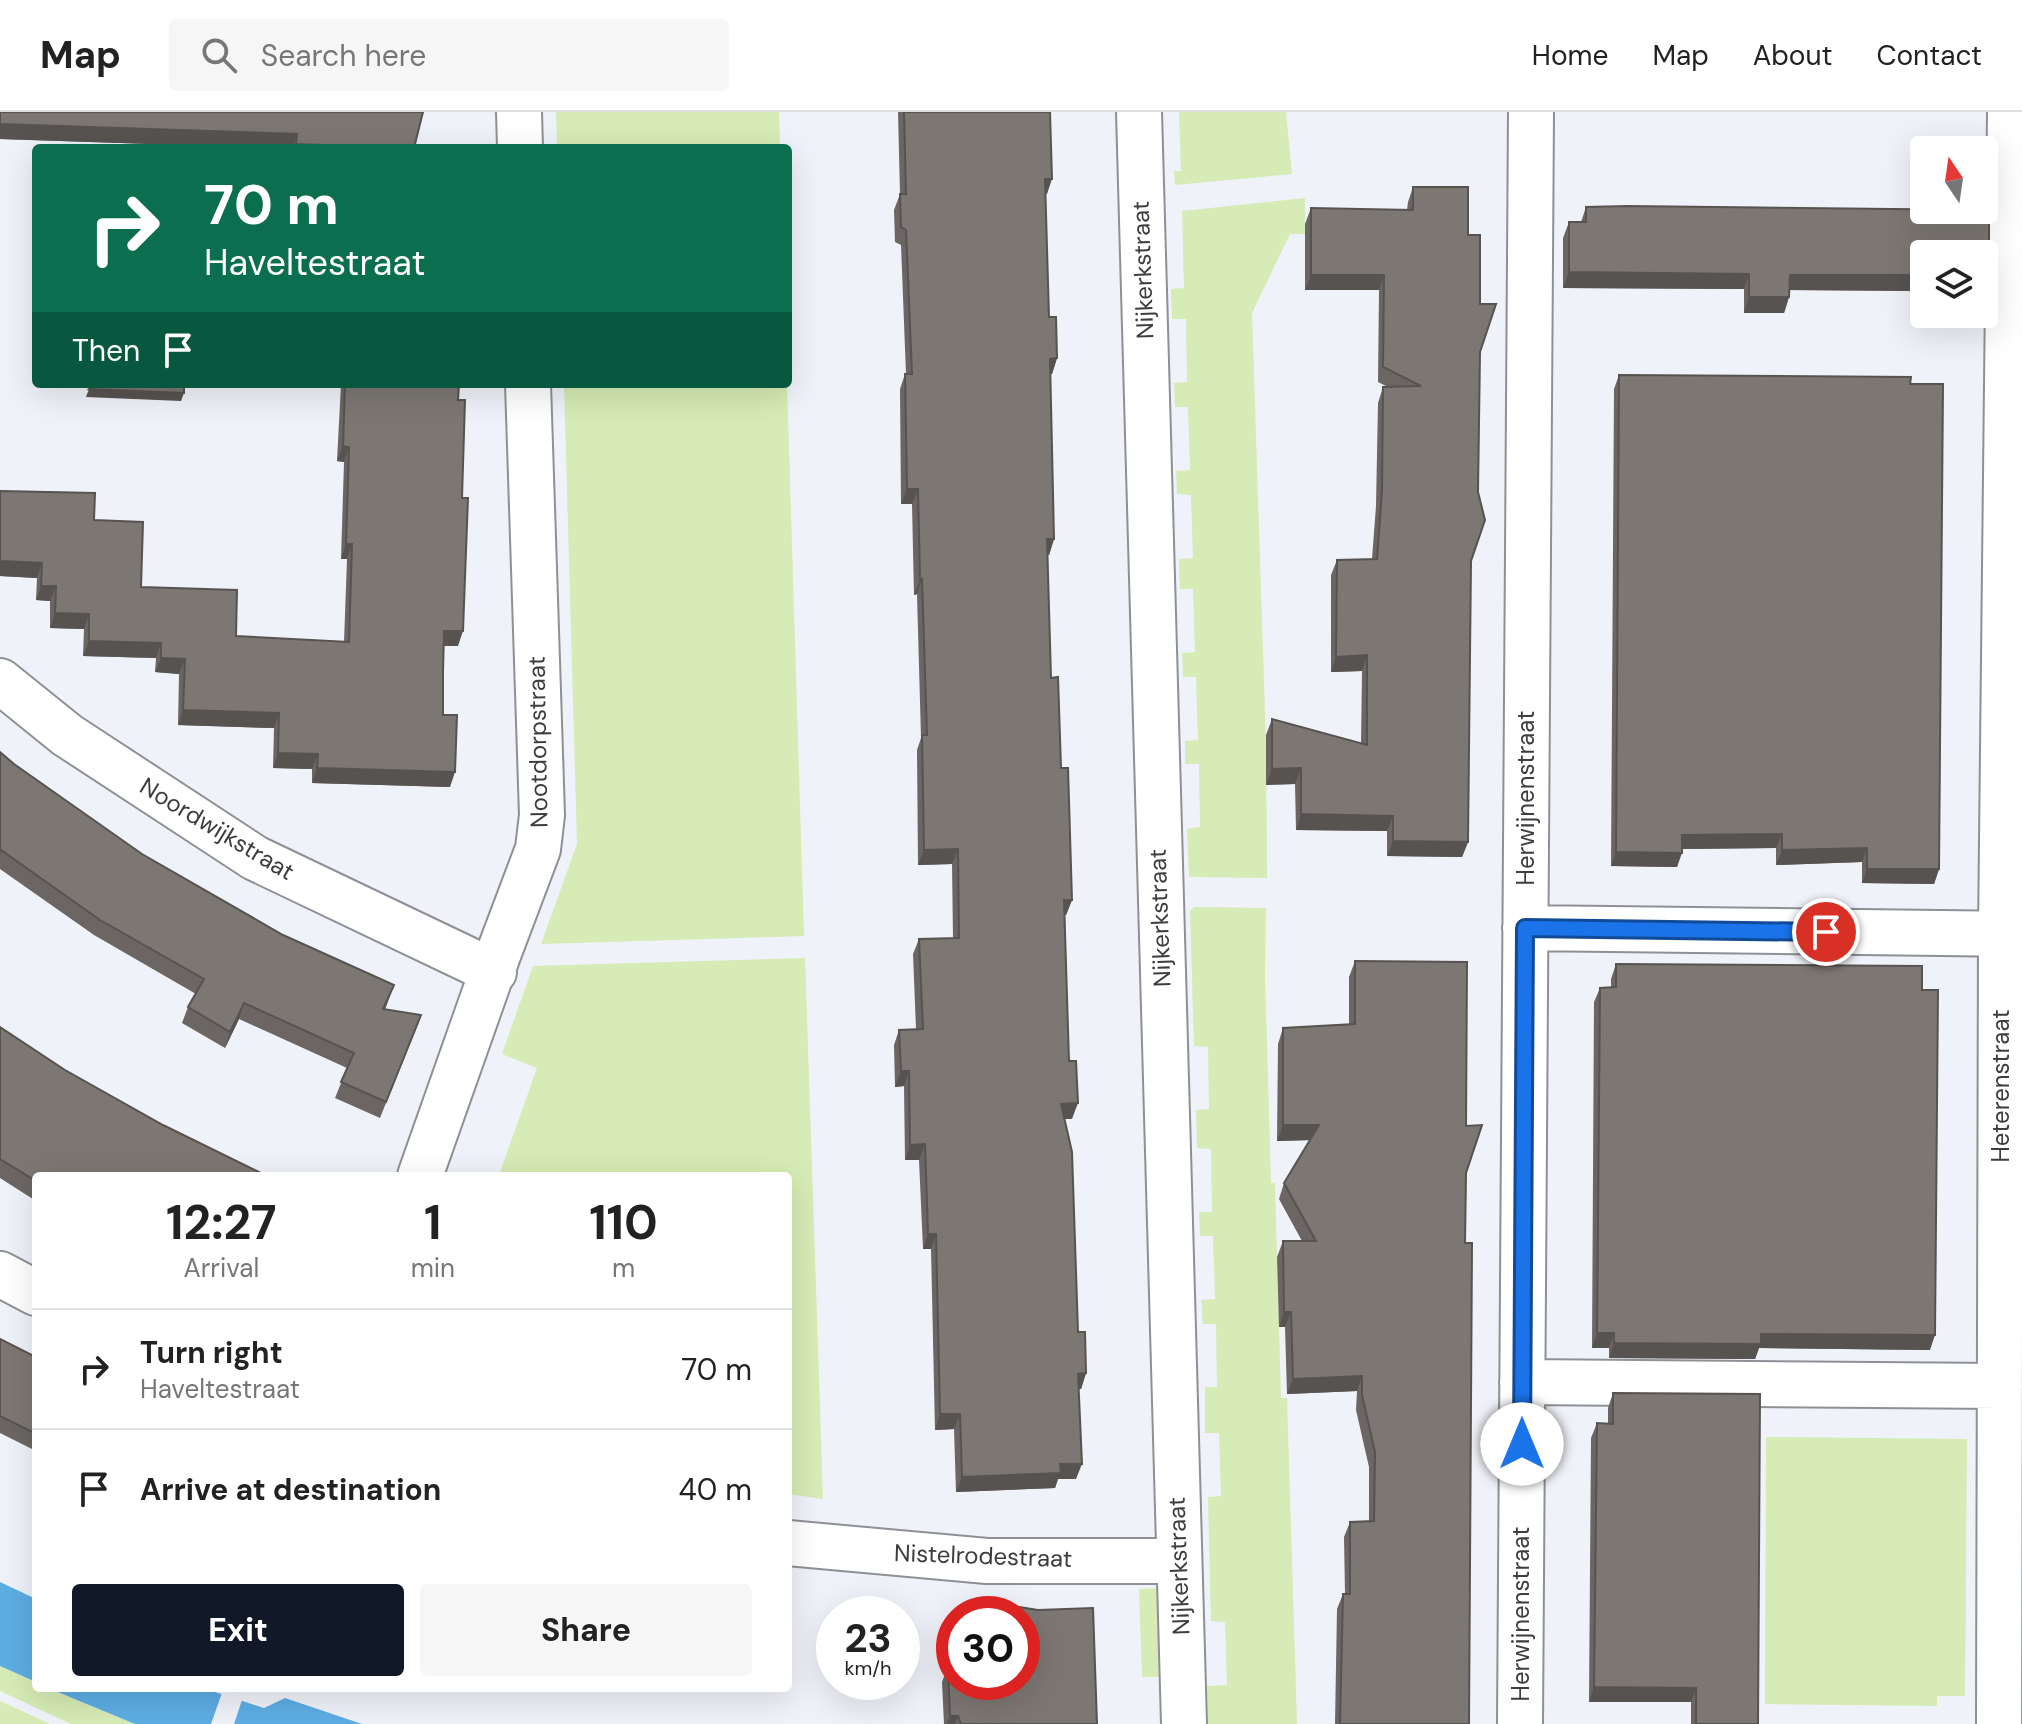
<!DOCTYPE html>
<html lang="en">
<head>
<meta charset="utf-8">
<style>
	:root { --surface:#fff; --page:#f6f6f6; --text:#222; --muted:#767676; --line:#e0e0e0; --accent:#111827 }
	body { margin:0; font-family:"DM Sans",sans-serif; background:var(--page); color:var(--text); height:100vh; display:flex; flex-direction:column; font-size:30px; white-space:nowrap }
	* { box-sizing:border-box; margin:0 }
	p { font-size:26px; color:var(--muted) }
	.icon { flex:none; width:44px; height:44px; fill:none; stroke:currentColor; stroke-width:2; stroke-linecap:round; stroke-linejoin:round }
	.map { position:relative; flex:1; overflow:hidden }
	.side { position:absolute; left:32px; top:1060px; width:760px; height:520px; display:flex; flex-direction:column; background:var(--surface); border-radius:8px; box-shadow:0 8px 32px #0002 }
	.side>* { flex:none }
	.top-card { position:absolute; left:32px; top:32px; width:760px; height:244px; border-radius:8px; box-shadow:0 8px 32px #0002; background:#0b6e4f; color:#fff; overflow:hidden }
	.needle { width:52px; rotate:347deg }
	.controls { position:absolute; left:1910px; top:24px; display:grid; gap:16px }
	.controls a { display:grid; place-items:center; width:88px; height:88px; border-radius:8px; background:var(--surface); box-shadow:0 8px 32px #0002; font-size:40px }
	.speed { position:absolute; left:816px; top:1484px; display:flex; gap:16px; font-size:40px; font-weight:700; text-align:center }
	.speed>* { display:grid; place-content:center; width:104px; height:104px; border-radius:50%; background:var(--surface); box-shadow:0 8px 32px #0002; line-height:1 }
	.speed small { font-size:20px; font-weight:400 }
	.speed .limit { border:12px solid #d22; background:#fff; color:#111 }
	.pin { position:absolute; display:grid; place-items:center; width:68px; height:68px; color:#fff; margin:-34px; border:4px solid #fff; border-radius:50%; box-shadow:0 2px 8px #0007 }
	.me { position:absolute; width:88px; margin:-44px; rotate:0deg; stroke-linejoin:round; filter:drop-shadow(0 0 6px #0008) }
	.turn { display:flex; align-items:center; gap:28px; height:168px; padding:0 40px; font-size:36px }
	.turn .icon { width:104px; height:104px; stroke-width:2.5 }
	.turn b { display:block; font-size:56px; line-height:68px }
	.then { display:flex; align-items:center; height:76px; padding:0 40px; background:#0003; gap:16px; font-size:30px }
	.eta { display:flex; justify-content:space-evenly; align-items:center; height:136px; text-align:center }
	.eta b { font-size:48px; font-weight:700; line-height:56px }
	.action { display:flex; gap:16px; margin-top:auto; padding:16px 40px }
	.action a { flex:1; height:92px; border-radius:8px; background:var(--accent); color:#fff; font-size:32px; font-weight:700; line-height:92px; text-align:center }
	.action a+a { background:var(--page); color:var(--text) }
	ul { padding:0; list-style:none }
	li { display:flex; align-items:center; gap:24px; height:120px; padding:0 40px; border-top:2px solid var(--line) }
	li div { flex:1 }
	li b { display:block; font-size:30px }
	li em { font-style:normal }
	header { display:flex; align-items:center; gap:48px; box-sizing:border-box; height:112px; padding:0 40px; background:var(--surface); border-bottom:2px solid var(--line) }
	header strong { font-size:38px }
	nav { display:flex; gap:44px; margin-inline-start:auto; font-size:28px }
	.search { width:560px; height:72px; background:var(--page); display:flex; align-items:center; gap:20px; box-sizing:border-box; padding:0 28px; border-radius:8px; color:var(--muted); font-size:30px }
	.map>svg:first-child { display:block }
	.green { fill:#d6ebb5 }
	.water { fill:#5dade3 }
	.pier { fill:#eff2f8 }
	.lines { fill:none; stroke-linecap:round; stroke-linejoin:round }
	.street-casing { stroke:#8d9196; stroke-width:48 }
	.street { stroke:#fff; stroke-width:44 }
	.wall { fill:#6b6663 }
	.shaded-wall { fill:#575350 }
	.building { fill:#7c7773; stroke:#575350; stroke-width:2 }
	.route-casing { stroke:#114b97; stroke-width:20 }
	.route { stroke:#1a73e8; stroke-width:14 }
	.labels { text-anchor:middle; stroke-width:8; stroke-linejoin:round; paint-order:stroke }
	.street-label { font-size:24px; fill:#3b3d3f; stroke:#fff }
</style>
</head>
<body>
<header>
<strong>Map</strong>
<div class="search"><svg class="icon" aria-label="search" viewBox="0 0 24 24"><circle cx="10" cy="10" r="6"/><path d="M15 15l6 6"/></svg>Search here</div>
<nav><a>Home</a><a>Map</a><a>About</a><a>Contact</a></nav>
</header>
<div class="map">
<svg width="2022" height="1612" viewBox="0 0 2022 1612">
	<rect width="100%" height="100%" fill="#eff2f8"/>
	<path class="green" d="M 556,0 L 779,0 L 780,36 L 557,36 Z
		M 1179,0 L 1286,0 L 1292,62 L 1175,73 L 1174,59 L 1181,59 Z
		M 1305,86 L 1305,122 L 1290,122 L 1252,201 L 1266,633 L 1267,766 L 1189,765 L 1187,717 L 1200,715 L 1199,652 L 1185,652 L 1185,629 L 1198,628 L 1196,565 L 1183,565 L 1182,541 L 1195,540 L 1193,477 L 1180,477 L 1179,447 L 1193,446 L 1191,383 L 1177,382 L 1176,359 L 1190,358 L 1188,295 L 1175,295 L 1174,271 L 1187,270 L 1186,207 L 1172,207 L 1171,177 L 1184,176 L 1182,99 Z
		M 564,272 L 787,272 L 804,824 L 541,832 L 577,732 Z
		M 1194,795 L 1266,796 L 1265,864 L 1271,1071 L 1275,1071 L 1275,1076 L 1281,1286 L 1287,1286 L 1297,1612 L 1208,1612 L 1207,1574 L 1227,1573 L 1225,1510 L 1211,1509 L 1208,1385 L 1221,1384 L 1219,1321 L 1205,1321 L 1205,1275 L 1217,1275 L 1216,1212 L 1203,1212 L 1201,1188 L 1215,1187 L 1213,1124 L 1200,1124 L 1199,1100 L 1212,1100 L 1211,1037 L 1197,1036 L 1196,998 L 1209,997 L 1208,935 L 1194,934 L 1190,799 Z
		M 805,846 L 823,1387 L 788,1382 L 788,1064 L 499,1063 L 537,956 L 502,942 L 533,854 Z
		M 1766,1325 L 1967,1327 L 1965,1584 L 1937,1584 L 1937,1594 L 1765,1592 Z
		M 1161,1476 L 1164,1565 L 1142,1565 L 1139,1477 Z
		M 0,1554 L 36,1570 L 36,1576 L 48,1576 L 135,1612 L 71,1612 L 0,1579 Z
		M 0,1589 L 50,1612 L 0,1612 Z"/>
	<path class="water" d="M 0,1470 L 36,1487 L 36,1570 L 0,1554 Z
		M 48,1576 L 203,1576 L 264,1596 L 285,1586 L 362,1612 L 135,1612 Z"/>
	<path class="pier" d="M 223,1578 L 243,1585 L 234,1612 L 211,1612 Z"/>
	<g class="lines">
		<g class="street-casing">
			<path id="street" d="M 519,0 L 520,36
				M 1139,0 L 1184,1612
				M 0,569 L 67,623 L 255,746 L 494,860
				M 1525,816 L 2022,822
				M 420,1064 L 498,843 L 538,737 L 542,703 L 528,272
				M 0,1162 L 36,1181
				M 1522,1270 L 2000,1274
				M 788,1431 L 987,1449 L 1179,1449
				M 1520,1612 L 1531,0
				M 1999,1612 L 2001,821 L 2010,0"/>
		</g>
		<use href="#street" class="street"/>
	</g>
	<path class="wall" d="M 423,0 L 414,36 L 272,36 L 0,27 Z
		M 898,0 L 1050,0 L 1047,82 L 1045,82 L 1049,205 L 1057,246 L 1052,262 L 1050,262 L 1054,427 L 1049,443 L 1047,443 L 1051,566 L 1061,656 L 1072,788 L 1066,803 L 1065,803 L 1069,949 L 1072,1007 L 1064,1007 L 1078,1220 L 1086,1261 L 1081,1277 L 1078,1277 L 1076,1367 L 1058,1367 L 1055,1376 L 956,1380 L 954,1317 L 935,1318 L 931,1137 L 923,1137 L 919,1048 L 905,1048 L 904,974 L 895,975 L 894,933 L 899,918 L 916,917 L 913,842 L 919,827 L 953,826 L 952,752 L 918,753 L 917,638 L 921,626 L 917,482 L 914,483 L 912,392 L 901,392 L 900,277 L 905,262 L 906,262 L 901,133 L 895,130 L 894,98 L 900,82 Z
		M 1413,75 L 1468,123 L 1480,240 L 1471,449 L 1468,730 L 1462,745 L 1387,744 L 1387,719 L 1296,718 L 1295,672 L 1266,673 L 1266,623 L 1272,607 L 1361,632 L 1362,559 L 1331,560 L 1331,463 L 1337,448 L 1372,447 L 1376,394 L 1378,291 L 1383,275 L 1388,275 L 1378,270 L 1379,178 L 1305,178 L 1305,112 L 1311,96 L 1407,98 L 1408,90 Z
		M 1586,95 L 1982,110 L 1989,164 L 1984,177 L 1984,142 L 1924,179 L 1790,178 L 1789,185 L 1784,201 L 1744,201 L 1744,177 L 1563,176 L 1563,126 L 1569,110 L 1581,110 Z
		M 1619,263 L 1910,272 L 1939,757 L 1934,772 L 1862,771 L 1862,750 L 1776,753 L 1776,736 L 1682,737 L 1677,755 L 1611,754 L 1614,277 Z
		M 341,272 L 459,272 L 458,534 L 444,534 L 443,603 L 450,675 L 312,671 L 312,657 L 273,656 L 274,616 L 178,613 L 179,562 L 155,560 L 156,546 L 83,544 L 84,517 L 50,516 L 50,489 L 36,488 L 37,466 L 0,464 L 94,408 L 141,475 L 236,524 L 344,530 L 347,447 L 341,447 L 344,350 L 337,349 Z
		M 0,640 L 14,652 L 142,742 L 283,823 L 394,873 L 385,898 L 421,903 L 380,1006 L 335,986 L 347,956 L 239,907 L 225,936 L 182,911 L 188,895 L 196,882 L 94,823 L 0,757 Z
		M 1355,849 L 1466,1061 L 1465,1131 L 1469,1612 L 1335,1612 L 1337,1497 L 1343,1482 L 1345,1482 L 1344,1425 L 1350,1410 L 1369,1409 L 1369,1355 L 1356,1298 L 1357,1279 L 1287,1282 L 1285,1215 L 1279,1215 L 1277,1145 L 1283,1129 L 1302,1129 L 1279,1087 L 1284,1071 L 1310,1028 L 1277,1029 L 1278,932 L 1283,916 L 1349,913 L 1349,865 Z
		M 1616,852 L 1930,1238 L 1759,1236 L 1755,1247 L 1609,1246 L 1609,1236 L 1592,1236 L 1594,890 L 1600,876 L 1611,876 L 1611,867 Z
		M 0,915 L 65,958 L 36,1064 L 36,1089 L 0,1066 Z
		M 0,1227 L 36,1245 L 36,1339 L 0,1321 Z
		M 1613,1281 L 1758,1612 L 1691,1612 L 1691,1590 L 1589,1590 L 1591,1326 L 1597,1311 L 1608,1312 L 1608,1296 Z
		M 948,1554 L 1097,1612 L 944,1612 L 942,1570 Z"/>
	<path class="shaded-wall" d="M 0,12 L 297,22 L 292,36 L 272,36 L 0,27 Z
		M 296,32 L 320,33 L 319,36 L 295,36 Z
		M 1045,67 L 1052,67 L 1047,82 L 1039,82 Z
		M 1569,160 L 1749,162 L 1744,177 L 1563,176 Z
		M 1311,163 L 1384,163 L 1379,178 L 1305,178 Z
		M 1790,163 L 1924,163 L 1924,179 L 1784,178 Z
		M 1984,164 L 1989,164 L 1984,177 Z
		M 1749,185 L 1789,185 L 1784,201 L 1744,201 Z
		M 1057,246 L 1052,262 L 1044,262 L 1050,247 Z
		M 89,277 L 184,281 L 181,289 L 86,285 Z
		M 343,334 L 349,335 L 344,350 L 337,349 Z
		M 907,377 L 918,377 L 912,392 L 901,392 Z
		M 1047,427 L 1054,427 L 1049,443 L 1041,443 Z
		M 346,432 L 352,432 L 347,447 L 341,447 Z
		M 0,449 L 42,451 L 37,466 L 0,464 Z
		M 922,467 L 917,482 L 914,483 L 920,468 Z
		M 41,474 L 56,474 L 50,489 L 36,488 Z
		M 55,501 L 89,502 L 84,517 L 50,516 Z
		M 444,519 L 463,519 L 458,534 L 439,534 Z
		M 89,529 L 161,531 L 156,546 L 83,544 Z
		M 1367,543 L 1362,559 L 1331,560 L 1336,545 Z
		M 161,546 L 185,547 L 179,562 L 155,560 Z
		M 183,598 L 279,601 L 274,616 L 178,613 Z
		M 278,641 L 318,642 L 312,657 L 273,656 Z
		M 317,656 L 455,660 L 450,675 L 312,671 Z
		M 1301,656 L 1295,672 L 1266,673 L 1272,657 Z
		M 1301,702 L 1393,704 L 1387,719 L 1296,718 Z
		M 1782,722 L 1776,736 L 1677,737 L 1682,723 Z
		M 1393,729 L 1468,730 L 1462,745 L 1387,744 Z
		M 1867,736 L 1862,750 L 1776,753 L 1782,738 Z
		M 958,737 L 952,752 L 918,753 L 924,738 Z
		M 1616,740 L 1682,741 L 1677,755 L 1611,754 Z
		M 1867,757 L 1939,757 L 1934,772 L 1862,771 Z
		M 1064,788 L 1072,788 L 1066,803 L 1059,803 Z
		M 244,891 L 239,907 L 225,936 L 230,920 Z
		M 901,959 L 909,959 L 904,974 L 895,975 Z
		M 1078,991 L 1072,1007 L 1055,1007 L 1061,992 Z
		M 1283,1013 L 1319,1013 L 1314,1028 L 1277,1029 Z
		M 925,1032 L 919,1048 L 905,1048 L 910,1033 Z
		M 928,1122 L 936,1122 L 931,1137 L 923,1137 Z
		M 1284,1200 L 1291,1200 L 1285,1215 L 1279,1215 Z
		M 1597,1221 L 1614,1221 L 1609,1236 L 1592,1236 Z
		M 1761,1222 L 1935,1223 L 1930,1238 L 1759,1236 L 1755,1247 L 1609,1246 L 1614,1231 Z
		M 1086,1261 L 1081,1277 L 1072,1277 L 1078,1262 Z
		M 1362,1264 L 1357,1279 L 1287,1282 L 1293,1267 Z
		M 940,1302 L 960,1302 L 954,1317 L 935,1318 Z
		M 1060,1352 L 1082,1352 L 1076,1367 L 1058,1367 L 1055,1376 L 956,1380 L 962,1365 Z
		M 1594,1575 L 1696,1576 L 1691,1590 L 1589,1590 Z
		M 950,1604 L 958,1604 L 955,1612 L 947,1612 Z"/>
	<path class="building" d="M 0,0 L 423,0 L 414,36 L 320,36 L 320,33 L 296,32 L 297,22 L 0,12 Z
		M 904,0 L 1050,0 L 1052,67 L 1045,67 L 1049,205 L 1056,205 L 1057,246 L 1050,247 L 1054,427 L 1047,427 L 1051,566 L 1058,565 L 1061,656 L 1068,656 L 1072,788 L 1064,788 L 1069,949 L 1076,949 L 1078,991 L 1061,992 L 1072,1040 L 1078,1220 L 1085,1220 L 1086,1261 L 1078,1262 L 1082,1352 L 1060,1352 L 1061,1361 L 962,1365 L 960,1302 L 940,1302 L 936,1122 L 928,1122 L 925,1032 L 910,1033 L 909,959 L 901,959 L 899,918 L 923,917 L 919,827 L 959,826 L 958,737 L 924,738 L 922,623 L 927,623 L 922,467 L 920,468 L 918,377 L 907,377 L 905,262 L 912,262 L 906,118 L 901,115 L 900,82 L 906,82 Z
		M 1413,75 L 1468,75 L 1468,123 L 1480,123 L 1480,192 L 1496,192 L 1480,240 L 1478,380 L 1485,408 L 1471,449 L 1468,730 L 1393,729 L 1393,704 L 1301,702 L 1301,656 L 1272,657 L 1272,607 L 1367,633 L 1367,543 L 1336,545 L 1337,448 L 1377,447 L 1382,379 L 1383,275 L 1421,274 L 1383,255 L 1384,163 L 1311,163 L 1311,96 L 1413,98 Z
		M 1628,94 L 1983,98 L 1982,110 L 1989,109 L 1989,164 L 1984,164 L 1984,142 L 1924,142 L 1924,163 L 1790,163 L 1789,185 L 1749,185 L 1749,162 L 1569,160 L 1569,110 L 1586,110 L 1586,95 Z
		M 1619,263 L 1911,265 L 1910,272 L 1943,272 L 1939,757 L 1867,757 L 1867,736 L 1782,738 L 1782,722 L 1682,723 L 1682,741 L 1616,740 Z
		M 94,272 L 184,272 L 184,281 L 89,277 Z
		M 345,272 L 459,272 L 458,288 L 465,288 L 462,386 L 468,386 L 463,519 L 444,519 L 443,560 L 443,603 L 457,603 L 455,660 L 317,656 L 318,642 L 278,641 L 279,601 L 183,598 L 185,547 L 161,546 L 161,531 L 89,529 L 89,502 L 55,501 L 56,474 L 41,474 L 42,451 L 0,449 L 0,379 L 95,381 L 94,408 L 143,410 L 141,475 L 237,478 L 236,524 L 349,530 L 352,432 L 346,432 L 349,335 L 343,334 Z
		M 0,640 L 14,652 L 142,742 L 283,823 L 394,873 L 383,897 L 421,903 L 386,990 L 341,970 L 354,941 L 244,891 L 230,920 L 188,895 L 204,867 L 100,808 L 1,738 L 0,740 Z
		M 1355,849 L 1467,850 L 1466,1014 L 1482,1013 L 1466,1061 L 1465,1131 L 1472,1131 L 1469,1612 L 1340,1612 L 1343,1482 L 1350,1482 L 1350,1410 L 1374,1409 L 1375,1340 L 1362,1283 L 1362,1264 L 1293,1267 L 1291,1200 L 1284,1200 L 1283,1129 L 1316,1129 L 1284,1071 L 1319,1013 L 1283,1013 L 1283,916 L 1355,912 Z
		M 1616,852 L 1922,854 L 1922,878 L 1938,878 L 1935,1223 L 1761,1222 L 1761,1232 L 1614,1231 L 1614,1221 L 1597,1221 L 1600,876 L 1616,875 Z
		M 0,915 L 65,958 L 163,1013 L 267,1064 L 36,1064 L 36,1069 L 0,1047 Z
		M 0,1227 L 36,1245 L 36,1322 L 0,1304 Z
		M 1613,1281 L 1760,1282 L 1758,1612 L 1696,1612 L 1696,1576 L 1594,1575 L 1597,1311 L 1613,1312 Z
		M 993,1491 L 1038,1498 L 1093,1496 L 1097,1612 L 961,1612 L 958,1604 L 950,1604 L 948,1554 L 954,1554 L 954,1570 L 1022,1570 L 1022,1502 L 973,1502 L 978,1496 Z"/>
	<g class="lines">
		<g class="route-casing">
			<path id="route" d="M 1522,1332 L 1525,816 L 1826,820"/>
		</g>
		<use href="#route" class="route"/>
	</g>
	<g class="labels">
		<g class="street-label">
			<text transform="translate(1143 158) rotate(-92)" y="8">Nijkerkstraat</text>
			<text transform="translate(538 630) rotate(-91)" y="8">Nootdorpstraat</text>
			<text transform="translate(1526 686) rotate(-90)" y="8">Herwijnenstraat</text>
			<text transform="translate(217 717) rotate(31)" y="8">Noordwijkstraat</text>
			<text transform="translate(1160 806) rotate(-92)" y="8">Nijkerkstraat</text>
			<text transform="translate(2001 974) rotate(-90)" y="8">Heterenstraat</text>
			<text transform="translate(983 1444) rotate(2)" y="8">Nistelrodestraat</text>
			<text transform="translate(1179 1454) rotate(-92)" y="8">Nijkerkstraat</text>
			<text transform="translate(1521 1502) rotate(-90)" y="8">Herwijnenstraat</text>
		</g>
	</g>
</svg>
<div class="controls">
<a><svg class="needle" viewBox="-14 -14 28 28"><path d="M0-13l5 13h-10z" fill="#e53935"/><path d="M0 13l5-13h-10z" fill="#767676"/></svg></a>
<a><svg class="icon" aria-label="layers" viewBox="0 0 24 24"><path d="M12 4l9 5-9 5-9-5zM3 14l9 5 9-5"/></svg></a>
</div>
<div class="speed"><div>23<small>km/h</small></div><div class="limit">30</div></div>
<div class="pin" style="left:1826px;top:820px;background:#d93025"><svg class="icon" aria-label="arrive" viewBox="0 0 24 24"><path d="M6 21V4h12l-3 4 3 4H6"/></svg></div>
<svg class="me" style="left:1522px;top:1332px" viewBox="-20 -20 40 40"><circle r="19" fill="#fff"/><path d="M0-13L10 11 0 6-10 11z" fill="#1a73e8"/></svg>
<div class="top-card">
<div class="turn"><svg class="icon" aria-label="right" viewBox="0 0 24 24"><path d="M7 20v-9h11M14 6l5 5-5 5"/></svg><div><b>70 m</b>Haveltestraat</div></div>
<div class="then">Then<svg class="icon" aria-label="arrive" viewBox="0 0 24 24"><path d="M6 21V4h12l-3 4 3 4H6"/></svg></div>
</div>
<section class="side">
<div class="eta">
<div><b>12:27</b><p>Arrival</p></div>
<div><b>1</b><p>min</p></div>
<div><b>110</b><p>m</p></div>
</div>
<ul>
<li><svg class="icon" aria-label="right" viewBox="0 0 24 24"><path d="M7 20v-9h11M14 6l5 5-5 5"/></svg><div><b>Turn right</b><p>Haveltestraat</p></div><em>70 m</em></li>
<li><svg class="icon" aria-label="arrive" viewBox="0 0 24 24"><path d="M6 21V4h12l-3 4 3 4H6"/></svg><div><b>Arrive at destination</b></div><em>40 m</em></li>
</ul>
<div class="action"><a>Exit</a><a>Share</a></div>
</section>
</div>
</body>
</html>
